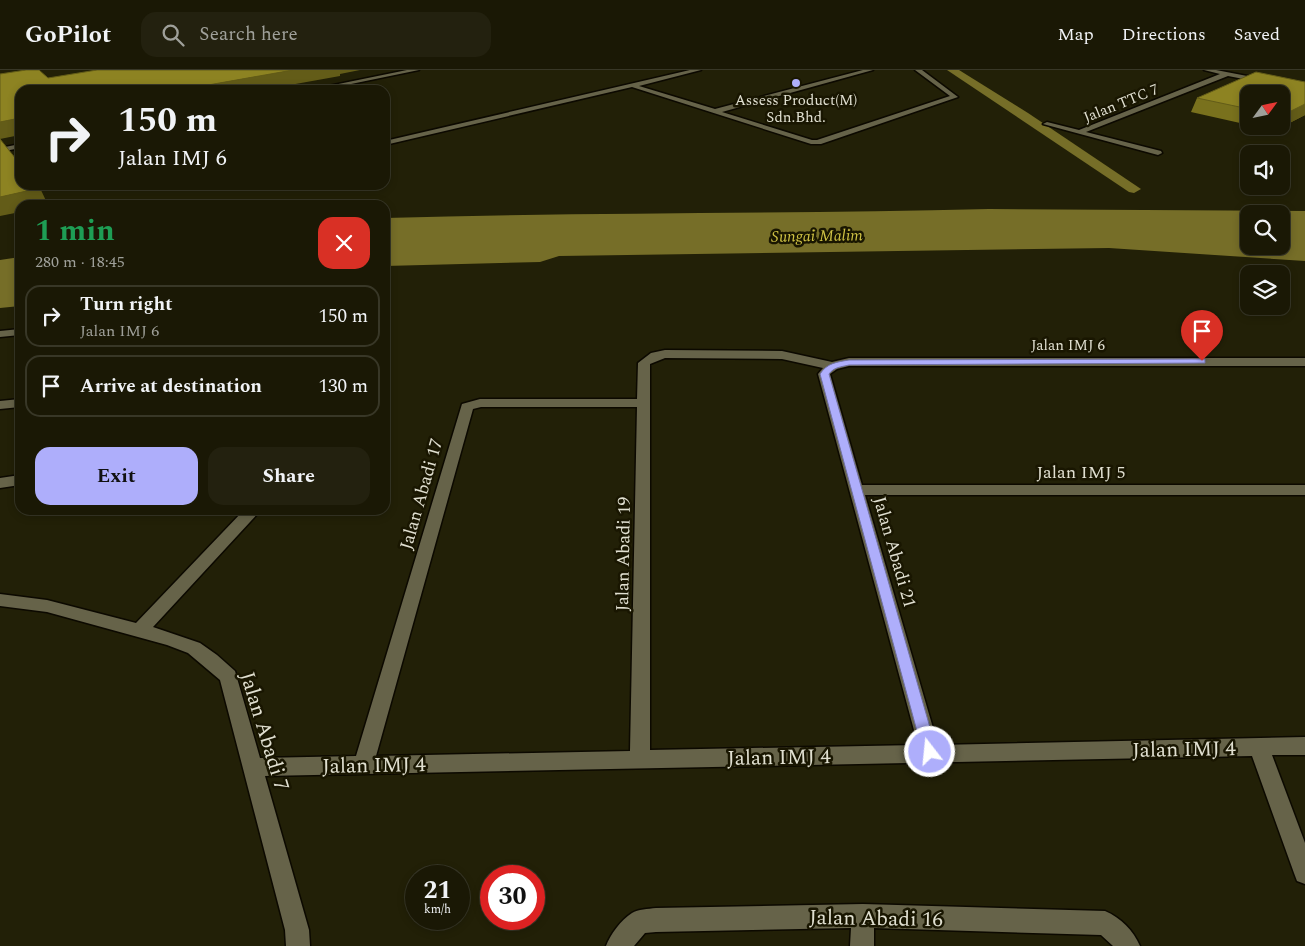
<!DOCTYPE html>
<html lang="en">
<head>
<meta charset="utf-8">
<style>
	:root { --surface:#1a1805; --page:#23210f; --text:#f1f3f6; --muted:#9fa09a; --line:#383727; --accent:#aeaefb }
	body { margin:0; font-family:Spectral,serif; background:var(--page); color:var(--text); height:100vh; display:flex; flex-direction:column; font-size:19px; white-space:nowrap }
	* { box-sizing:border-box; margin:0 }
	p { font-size:16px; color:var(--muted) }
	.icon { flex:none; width:28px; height:28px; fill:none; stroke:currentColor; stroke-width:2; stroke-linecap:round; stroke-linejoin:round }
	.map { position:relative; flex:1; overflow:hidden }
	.drawer { position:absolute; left:15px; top:130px; width:375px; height:315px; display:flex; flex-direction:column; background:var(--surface); border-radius:15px; box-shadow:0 2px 8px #0003,0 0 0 1px var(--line) }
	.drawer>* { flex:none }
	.guide { position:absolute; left:15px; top:15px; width:375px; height:105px; border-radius:15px; box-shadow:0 2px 8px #0003,0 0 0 1px var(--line); background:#1a1805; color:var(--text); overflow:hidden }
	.needle { width:32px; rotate:57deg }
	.buttons { position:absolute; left:1240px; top:15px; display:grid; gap:10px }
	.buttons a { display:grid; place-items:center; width:50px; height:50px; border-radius:10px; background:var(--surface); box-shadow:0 2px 8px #0003,0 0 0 1px var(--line); font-size:25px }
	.speed { position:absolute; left:405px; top:795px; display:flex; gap:10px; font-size:25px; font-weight:700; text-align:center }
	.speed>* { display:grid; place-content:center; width:65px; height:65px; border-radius:50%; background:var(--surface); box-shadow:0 2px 8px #0003,0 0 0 1px var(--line); line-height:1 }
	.speed small { font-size:12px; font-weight:400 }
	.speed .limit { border:8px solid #d22; background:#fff; color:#111 }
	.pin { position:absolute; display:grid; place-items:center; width:42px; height:42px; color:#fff; margin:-51px -21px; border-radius:50% 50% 50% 0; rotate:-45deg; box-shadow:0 0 5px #0007 }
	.pin .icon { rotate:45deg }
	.me { position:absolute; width:55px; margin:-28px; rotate:344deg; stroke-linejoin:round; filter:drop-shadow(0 0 4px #0008) }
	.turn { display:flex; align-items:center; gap:18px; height:105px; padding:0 20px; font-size:22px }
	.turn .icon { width:65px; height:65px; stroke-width:2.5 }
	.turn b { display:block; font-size:35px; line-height:42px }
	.round { display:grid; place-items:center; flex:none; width:52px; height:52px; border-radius:15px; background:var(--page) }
	.overview { display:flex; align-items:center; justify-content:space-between; height:85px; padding:0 20px }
	h1 { font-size:30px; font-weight:700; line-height:38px; color:#1e9e55 }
	.action { display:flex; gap:10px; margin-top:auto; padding:10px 20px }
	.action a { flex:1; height:58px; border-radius:15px; background:var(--accent); color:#111; font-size:20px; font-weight:700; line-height:58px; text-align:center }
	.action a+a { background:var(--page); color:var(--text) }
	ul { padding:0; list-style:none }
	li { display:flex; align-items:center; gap:15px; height:62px; margin:0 10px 8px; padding:0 10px; border:2px solid var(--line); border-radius:15px }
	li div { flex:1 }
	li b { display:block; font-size:19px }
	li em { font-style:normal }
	header { display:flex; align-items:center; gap:30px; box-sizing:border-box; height:70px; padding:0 25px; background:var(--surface); border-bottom:1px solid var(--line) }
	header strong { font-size:24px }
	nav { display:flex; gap:28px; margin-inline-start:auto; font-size:18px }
	.search { width:350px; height:45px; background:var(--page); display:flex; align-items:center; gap:12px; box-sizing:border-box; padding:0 18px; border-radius:15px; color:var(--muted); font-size:19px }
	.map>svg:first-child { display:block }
	.water { fill:#766e28; fill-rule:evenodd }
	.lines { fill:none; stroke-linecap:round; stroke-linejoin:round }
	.canal { fill:#766e28; fill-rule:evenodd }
	.street-casing { stroke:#0c0900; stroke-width:3 }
	.street { fill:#666349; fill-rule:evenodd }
	.wall { fill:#79711d }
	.shaded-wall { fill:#635c18 }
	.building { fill:#8d8322; stroke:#635c18 }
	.route { fill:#aeaefb; stroke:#7171a3 }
	.poi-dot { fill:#aeaefb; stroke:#191601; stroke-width:2 }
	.labels { text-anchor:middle; stroke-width:5; stroke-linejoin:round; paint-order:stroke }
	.far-poi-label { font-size:15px; fill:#e0dfd0; stroke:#191601 }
	.far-street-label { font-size:15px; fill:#e0dfd0; stroke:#191601 }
	.far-water-label { font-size:16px; font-style:italic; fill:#d0c344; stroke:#191601 }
	.street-label { font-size:18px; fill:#e0dfd0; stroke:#191601 }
	.near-street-label { font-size:21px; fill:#e0dfd0; stroke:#191601 }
</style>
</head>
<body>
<header>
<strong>GoPilot</strong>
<div class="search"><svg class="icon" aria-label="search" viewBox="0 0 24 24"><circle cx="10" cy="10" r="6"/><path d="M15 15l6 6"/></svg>Search here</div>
<nav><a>Map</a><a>Directions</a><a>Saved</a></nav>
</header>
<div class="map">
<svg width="1305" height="876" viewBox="0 0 1305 876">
	<rect width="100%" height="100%" fill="#222007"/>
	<path class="water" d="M 989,139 L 1305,141 L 1305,191 L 1109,178 L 559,186 L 540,192 L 385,196 L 385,148 C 586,142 787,144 989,139 ZM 1249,144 L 1281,144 L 1281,176 L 1249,176 Z
		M 20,187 L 20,236 L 0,238 L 0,190 Z"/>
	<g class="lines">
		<path class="canal" d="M 947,0 L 959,0 L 1028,43 L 1141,119 L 1134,123 L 1129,122 Z"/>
		<g class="street-casing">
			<path id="street" d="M 407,0 L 419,0 L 322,20 L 309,20 Z
				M 690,0 L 701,0 L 639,16 L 715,39 L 863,0 L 873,0 L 722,42 L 812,70 L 817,70 L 950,26 L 915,0 L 922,0 L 958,27 L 821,74 L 811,74 L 632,17 L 385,75 L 385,71 Z
				M 1204,0 L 1216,0 L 1305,17 L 1305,21 L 1228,6 L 1086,62 L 1161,81 L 1162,83 L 1158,85 L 1043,54 L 1047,52 L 1079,60 L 1220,4 Z
				M 20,74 L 20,78 L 0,82 L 0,78 Z
				M 20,259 L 20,265 L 0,267 L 0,261 Z
				M 665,280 L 782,281 L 832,292 L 849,288 L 1305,288 L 1305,296 L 849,296 L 837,299 L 830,304 L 862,415 L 1305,415 L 1305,425 L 865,425 L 938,675 L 1305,667 L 1305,685 L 1272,685 L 1305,773 L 1305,814 L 1297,811 L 1294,803 L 1252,686 L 265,706 L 309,860 L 310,876 L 286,876 L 285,860 L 220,610 L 188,583 L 167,575 L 47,542 L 0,536 L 0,524 L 47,530 L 136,553 L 244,440 L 261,440 L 153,557 L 200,573 L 217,585 L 235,601 L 260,688 L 356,686 L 462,334 L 480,329 L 637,329 L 638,293 L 651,283 ZM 665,288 L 782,289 L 823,298 L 818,304 L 918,675 L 650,680 L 650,294 ZM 481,337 L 637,337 L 630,681 L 376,686 L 473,339 Z
				M 20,329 L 20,337 L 0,339 L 0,331 Z
				M 20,405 L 20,415 L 0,418 L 0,408 Z
				M 863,834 L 1105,841 C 1121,848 1133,860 1140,876 L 1113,876 L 1101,865 L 874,858 L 874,876 L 850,876 L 851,858 L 656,862 L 645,863 L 634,876 L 606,876 C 610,865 621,850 632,843 C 638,839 648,839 656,838 Z"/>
		</g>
		<use href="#street" class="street"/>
	</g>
	<path class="wall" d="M 1305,12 L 1305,45 L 1274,61 L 1253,56 L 1281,56 L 1281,24 L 1249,24 L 1249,55 L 1191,42 L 1197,28 Z"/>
	<path class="shaded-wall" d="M 293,0 L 360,0 L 340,4 L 340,6 L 262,20 L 180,20 Z
		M 1305,34 L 1305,45 L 1274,61 L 1276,56 L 1281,56 L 1281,46 Z
		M 20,48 L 20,65 L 0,69 L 0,52 Z
		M 40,118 L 48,135 L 20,135 L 20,142 L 0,146 L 0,127 Z"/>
	<path class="building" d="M 26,0 L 39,0 L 48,8 L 97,0 L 293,0 L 180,20 L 20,20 L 20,48 L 0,52 L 0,4 Z
		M 1256,2 L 1305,12 L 1305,34 L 1281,46 L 1281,24 L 1249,24 L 1249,39 L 1197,28 Z
		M 0,69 L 20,94 L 20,115 L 37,115 L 40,118 L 0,127 Z"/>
	<path class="route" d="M 1202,289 L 1205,289 L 1205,293 L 849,295 C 841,297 834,297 829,304 L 937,682 L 935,687 L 930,689 L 924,687 L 820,304 C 827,293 837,292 849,290 Z"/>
	<circle class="poi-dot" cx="796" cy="13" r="5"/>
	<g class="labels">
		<g class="far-poi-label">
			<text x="796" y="35">Assess Product(M)<tspan x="796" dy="17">Sdn.Bhd.</tspan></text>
		</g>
		<g class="far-street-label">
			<text transform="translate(1121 33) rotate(-22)" y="5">Jalan TTC 7</text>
			<text x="1068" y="280">Jalan IMJ 6</text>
		</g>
		<g class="far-water-label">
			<text transform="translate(817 165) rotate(-1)" y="6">Sungai Malim</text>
		</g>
		<g class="street-label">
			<text x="1081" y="408">Jalan IMJ 5</text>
			<text transform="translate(421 424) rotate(-74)" y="6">Jalan Abadi 17</text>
			<text transform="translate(895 482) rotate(74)" y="6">Jalan Abadi 21</text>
			<text transform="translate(623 484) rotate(-89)" y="6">Jalan Abadi 19</text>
		</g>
		<g class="near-street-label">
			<text transform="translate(265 661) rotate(73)" y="7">Jalan Abadi 7</text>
			<text transform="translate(1184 679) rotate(-1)" y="7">Jalan IMJ 4</text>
			<text transform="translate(779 687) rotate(-1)" y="7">Jalan IMJ 4</text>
			<text transform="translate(374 695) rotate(-1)" y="7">Jalan IMJ 4</text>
			<text transform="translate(876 848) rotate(1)" y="7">Jalan Abadi 16</text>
		</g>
	</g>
</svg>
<div class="buttons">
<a><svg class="needle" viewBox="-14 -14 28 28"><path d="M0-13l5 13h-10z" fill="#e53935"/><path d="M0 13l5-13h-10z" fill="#9fa09a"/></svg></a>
<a><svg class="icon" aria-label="sound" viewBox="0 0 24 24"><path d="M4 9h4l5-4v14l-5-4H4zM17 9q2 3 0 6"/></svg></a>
<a><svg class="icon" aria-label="search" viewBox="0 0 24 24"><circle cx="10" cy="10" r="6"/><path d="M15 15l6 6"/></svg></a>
<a><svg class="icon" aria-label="layers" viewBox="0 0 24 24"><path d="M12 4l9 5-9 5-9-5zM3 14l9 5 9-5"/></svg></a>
</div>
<div class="speed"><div>21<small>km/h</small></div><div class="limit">30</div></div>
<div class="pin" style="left:1202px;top:291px;background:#d93025"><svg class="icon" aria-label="arrive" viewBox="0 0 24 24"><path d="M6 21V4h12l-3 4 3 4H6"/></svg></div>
<svg class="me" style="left:930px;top:682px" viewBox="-20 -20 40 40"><circle r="17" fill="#aeaefb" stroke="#fff" stroke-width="3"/><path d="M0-11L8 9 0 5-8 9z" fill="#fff"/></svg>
<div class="guide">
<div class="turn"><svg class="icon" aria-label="right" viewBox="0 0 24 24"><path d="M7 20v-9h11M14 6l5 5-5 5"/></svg><div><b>150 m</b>Jalan IMJ 6</div></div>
</div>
<section class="drawer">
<div class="overview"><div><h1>1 min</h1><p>280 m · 18:45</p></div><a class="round" style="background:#d93025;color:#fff"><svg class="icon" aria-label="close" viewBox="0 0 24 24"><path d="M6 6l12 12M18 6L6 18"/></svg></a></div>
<ul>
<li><svg class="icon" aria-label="right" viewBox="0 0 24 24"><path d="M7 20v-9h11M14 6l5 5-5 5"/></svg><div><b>Turn right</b><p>Jalan IMJ 6</p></div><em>150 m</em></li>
<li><svg class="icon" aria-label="arrive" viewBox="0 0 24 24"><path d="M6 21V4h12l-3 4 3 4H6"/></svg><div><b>Arrive at destination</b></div><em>130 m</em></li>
</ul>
<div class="action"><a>Exit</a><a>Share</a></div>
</section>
</div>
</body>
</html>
